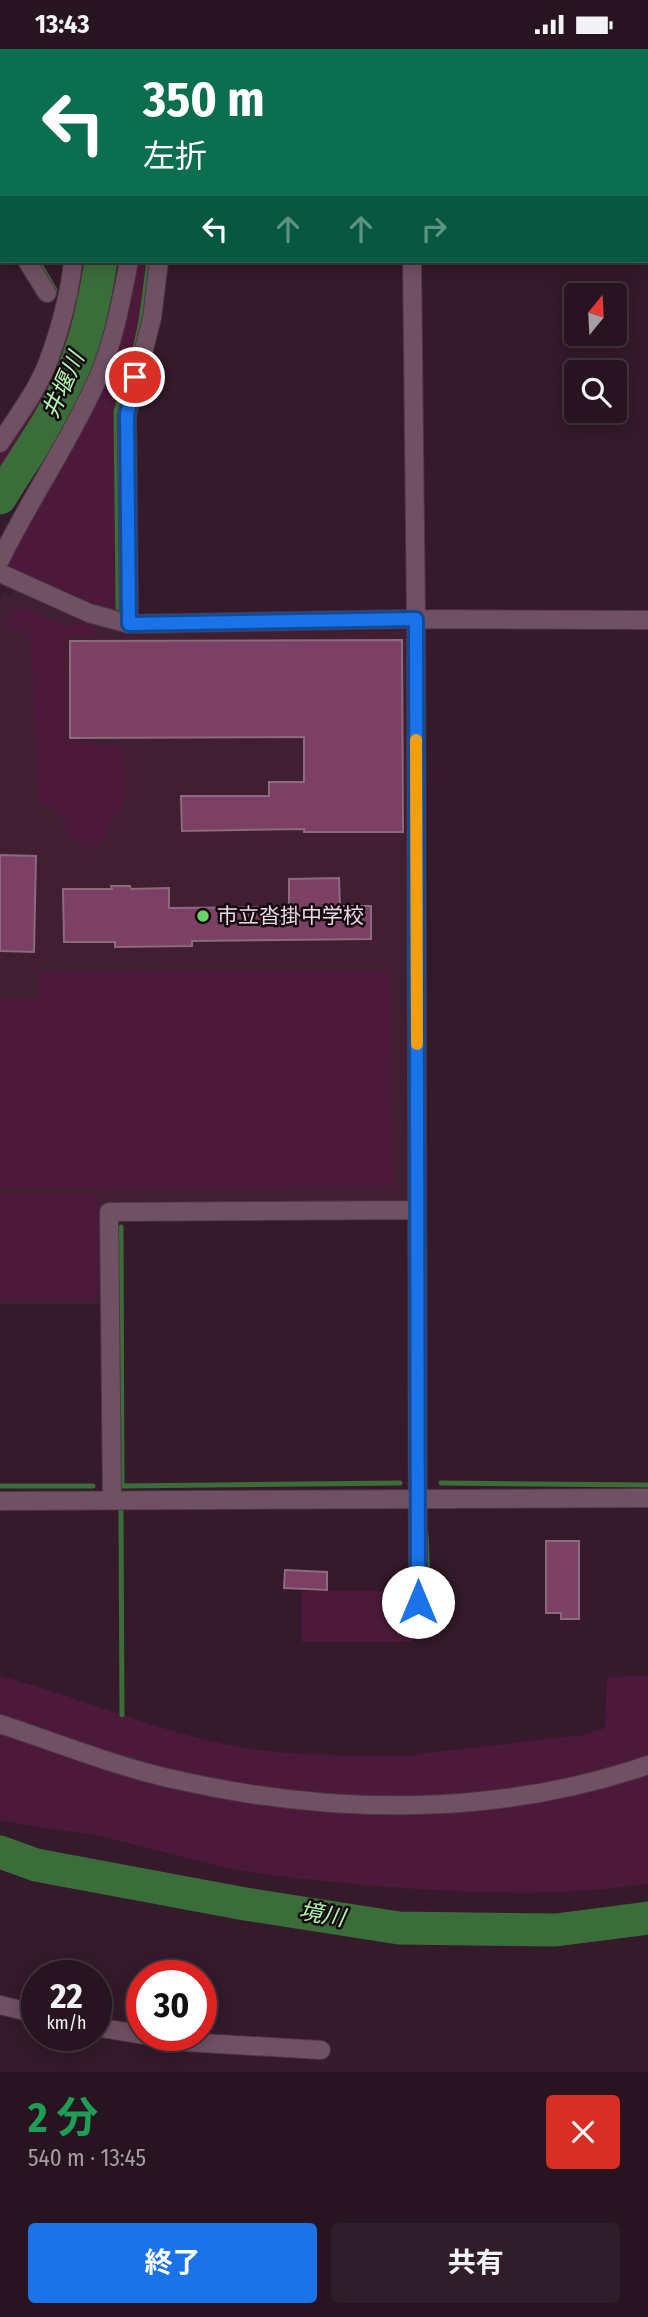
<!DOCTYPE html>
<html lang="ja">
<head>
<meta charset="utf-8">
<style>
	:root { --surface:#271420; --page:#2f1d29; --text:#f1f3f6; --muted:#a49ea5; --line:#43333e; --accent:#1a73e8 }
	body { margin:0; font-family:"Fira Sans Condensed","Noto Sans JP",sans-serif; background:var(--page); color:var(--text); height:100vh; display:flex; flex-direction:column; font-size:26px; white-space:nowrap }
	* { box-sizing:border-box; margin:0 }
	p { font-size:23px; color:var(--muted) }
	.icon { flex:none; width:38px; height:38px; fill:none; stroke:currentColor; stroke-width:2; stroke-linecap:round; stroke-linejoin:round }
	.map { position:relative; height:2023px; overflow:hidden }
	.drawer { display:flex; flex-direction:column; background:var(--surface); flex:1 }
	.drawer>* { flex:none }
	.top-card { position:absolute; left:0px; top:0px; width:649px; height:214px; box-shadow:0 4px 18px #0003,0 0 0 2px var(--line); background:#0b6e4f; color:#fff; overflow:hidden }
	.needle { width:46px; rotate:18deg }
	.buttons { position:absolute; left:564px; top:234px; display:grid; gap:14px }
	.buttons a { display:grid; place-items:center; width:63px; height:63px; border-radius:7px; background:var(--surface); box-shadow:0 4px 18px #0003,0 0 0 2px var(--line); font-size:35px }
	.speed { position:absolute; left:21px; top:1911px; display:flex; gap:14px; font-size:35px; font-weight:700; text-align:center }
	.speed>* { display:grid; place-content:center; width:91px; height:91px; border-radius:50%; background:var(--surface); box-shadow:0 4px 18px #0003,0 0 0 2px var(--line); line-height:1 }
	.speed small { font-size:18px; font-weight:400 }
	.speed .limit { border:10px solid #d22; background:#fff; color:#111 }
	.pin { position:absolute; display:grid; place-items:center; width:60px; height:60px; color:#fff; margin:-30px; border:4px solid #fff; border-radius:50%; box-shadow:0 2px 7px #0007 }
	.me { position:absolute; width:77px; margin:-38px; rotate:0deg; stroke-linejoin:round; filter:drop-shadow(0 0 5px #0008) }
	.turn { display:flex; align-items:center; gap:24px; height:147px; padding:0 28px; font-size:32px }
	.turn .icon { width:91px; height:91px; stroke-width:2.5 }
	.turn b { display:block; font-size:49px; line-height:60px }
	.lanes { display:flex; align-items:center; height:66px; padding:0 28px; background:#0003; justify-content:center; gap:35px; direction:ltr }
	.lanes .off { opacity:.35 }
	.round { display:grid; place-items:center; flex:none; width:74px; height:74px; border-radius:7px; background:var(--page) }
	.overview { display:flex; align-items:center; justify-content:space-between; height:119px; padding:0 28px }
	h1 { font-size:42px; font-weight:700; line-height:52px; color:#1e9e55 }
	.button { display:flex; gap:14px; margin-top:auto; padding:14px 28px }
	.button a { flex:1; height:80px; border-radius:7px; background:var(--accent); color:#fff; font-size:28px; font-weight:700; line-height:80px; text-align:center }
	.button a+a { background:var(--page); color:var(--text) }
	.status { display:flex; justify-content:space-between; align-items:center; height:49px; padding:0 35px; background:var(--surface); direction:ltr }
	.status svg { height:19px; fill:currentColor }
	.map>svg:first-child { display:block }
	.built { fill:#401f33 }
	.green { fill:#4d193a }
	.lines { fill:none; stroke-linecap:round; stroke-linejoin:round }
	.stream { stroke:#3b6d3b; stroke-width:5 }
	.river { stroke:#3b6d3b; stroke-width:33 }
	.building { fill:#7c4064; stroke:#8b6a7c; stroke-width:2 }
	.minor-casing { stroke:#4d3744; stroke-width:20 }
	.major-casing { stroke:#4d3744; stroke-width:20 }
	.minor { stroke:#705163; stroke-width:18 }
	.major { stroke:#7c9476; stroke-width:18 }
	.route-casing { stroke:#114b97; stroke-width:18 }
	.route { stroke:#1a73e8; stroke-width:12 }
	.slow { stroke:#f59e0b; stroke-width:12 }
	.poi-dot { fill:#66d467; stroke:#150910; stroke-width:2.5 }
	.labels { text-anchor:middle; stroke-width:5; stroke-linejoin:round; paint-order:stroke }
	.poi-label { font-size:21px; fill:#ecdae3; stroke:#150910; text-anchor:start }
	.water-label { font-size:23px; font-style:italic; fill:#aef8ac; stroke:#150910 }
</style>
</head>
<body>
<div class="status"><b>13:43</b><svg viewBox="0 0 49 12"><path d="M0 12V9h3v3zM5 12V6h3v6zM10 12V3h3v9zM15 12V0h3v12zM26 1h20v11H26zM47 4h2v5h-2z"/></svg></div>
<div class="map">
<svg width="648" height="2023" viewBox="0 0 648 2023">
	<rect width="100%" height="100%" fill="#341a2a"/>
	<path class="built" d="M 13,539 L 128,582 L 406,582 L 407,1152 L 101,1156 L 101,1255 L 0,1255 L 0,550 L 3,543 L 10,546 Z"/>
	<path class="green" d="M 80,212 L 96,212 L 91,249 L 80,246 L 78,250 L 89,254 C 72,321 39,384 0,440 L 0,403 L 33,353 Z
		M 133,212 L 148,212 L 140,272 L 114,362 L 115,566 L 5,515 L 67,403 Z
		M 27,560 L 66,578 C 76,572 82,572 93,576 L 97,584 L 95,587 L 67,588 L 65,591 L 66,688 L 70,692 L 120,696 L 124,701 L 124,757 L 118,767 L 109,773 L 106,793 L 94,800 C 57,790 74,778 54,762 C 50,758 44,755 39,753 L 30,586 L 27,582 L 15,581 L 8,574 L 7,566 L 11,562 Z
		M 390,921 L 393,1137 L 0,1140 L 0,950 L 39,950 L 39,924 Z
		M 0,1145 L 98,1145 L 98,1250 L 0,1250 Z
		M 302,1542 L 412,1542 L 413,1593 L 302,1593 Z
		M 0,1627 C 74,1646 145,1678 220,1694 C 283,1708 349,1707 413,1707 L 425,1704 L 584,1686 L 605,1679 L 607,1628 L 648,1627 L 648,1709 L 567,1733 L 466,1749 L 335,1749 L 177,1726 L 0,1668 Z
		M 0,1680 L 167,1734 L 466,1760 C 527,1757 589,1744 648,1725 L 648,1834 C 559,1849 467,1844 377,1837 C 324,1832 271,1828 219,1817 C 179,1808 140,1796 100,1787 C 67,1781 33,1778 0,1771 Z"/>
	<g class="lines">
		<path class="stream" d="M 0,148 L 2,151
			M 38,212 L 55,241
			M 79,249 L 95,254
			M 134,305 L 141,272 L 149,212
			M 118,559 L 116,362 L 131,315
			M 121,1178 L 122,1437 L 400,1434
			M 441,1434 L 648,1436
			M 0,1437 L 93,1437
			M 121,1462 L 122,1666
			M 426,1485 L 428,1534"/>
		<path class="river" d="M 144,2 L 145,0
			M 0,449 C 17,421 36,394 52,366 C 80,319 93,265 101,212
			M 0,1803 L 36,1816 L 245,1855 L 399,1879 L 556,1881 L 648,1869"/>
	</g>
	<path class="building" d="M 402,591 L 403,783 L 304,783 L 304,780 L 182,782 L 181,747 L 269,747 L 269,733 L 304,733 L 304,688 L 70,689 L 70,592 Z
		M 0,806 L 36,807 L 34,903 L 0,902 Z
		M 339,829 L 340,857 L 371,857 L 371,890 L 192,892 L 192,897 L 115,898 L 115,893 L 64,893 L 63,840 L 112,840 L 111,837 L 130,837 L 131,840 L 169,839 L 169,859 L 289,858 L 289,830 Z
		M 546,1492 L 579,1492 L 579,1570 L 561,1570 L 561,1564 L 546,1564 Z
		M 285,1521 L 327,1523 L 327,1541 L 284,1539 Z"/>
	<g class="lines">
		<g class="minor-casing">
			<path id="minor" d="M 410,0 L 410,2
				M 112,2 L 112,0
				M 181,2 L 181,0
				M 0,168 L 2,171
				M 27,212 L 47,244
				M 412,212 L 416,570 L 418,1553
				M 0,394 C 17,368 37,342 48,313 C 59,283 70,244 73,212
				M 0,511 C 30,450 69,394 97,331 C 114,293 121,252 129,212
				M 0,524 L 89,564 L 129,575 L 416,570 L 648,571
				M 129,575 L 127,366 L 152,269 L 159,212
				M 112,1451 L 109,1163 L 417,1161
				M 0,1452 L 648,1449
				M 0,1675 C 58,1694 117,1718 177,1731 C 332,1766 497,1768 648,1716
				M 0,1956 L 37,1965
				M 96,1978 L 186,1993 L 321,2001"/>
		</g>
		<g class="major-casing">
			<path id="major" d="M 0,24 L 2,24"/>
		</g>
		<use href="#minor" class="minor"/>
		<use href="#major" class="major"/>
	</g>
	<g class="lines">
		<g class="route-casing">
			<path id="route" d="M 135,328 L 127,366 L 129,575 L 416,570 L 418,1553"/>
		</g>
		<use href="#route" class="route"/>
		<path class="slow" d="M 416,691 L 417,995"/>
	</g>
	<circle class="poi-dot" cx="203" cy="867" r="7"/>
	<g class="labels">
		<g class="poi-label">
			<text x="217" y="874">市立沓掛中学校</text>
		</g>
		<g class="water-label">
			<text transform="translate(63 336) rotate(-66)" y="8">井堰川</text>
			<text transform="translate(322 1865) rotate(10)" y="8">境川</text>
		</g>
	</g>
</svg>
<div class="buttons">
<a><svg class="needle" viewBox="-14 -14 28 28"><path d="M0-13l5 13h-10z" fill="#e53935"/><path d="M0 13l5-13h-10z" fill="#a49ea5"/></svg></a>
<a><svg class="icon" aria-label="search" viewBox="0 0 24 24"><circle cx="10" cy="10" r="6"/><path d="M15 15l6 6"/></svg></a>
</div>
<div class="speed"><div>22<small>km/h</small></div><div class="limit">30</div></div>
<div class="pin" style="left:135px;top:328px;background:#d93025"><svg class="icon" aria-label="arrive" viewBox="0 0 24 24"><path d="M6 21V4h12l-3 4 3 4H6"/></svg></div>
<svg class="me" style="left:418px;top:1553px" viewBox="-20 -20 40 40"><circle r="19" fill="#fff"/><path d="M0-13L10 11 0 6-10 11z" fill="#1a73e8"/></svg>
<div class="top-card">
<div class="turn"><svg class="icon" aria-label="left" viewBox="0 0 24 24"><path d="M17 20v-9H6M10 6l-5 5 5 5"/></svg><div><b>350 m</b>左折</div></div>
<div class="lanes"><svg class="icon" aria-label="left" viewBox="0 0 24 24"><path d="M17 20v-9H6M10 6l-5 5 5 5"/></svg><svg class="icon off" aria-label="ahead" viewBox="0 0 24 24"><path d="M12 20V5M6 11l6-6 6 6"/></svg><svg class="icon off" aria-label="ahead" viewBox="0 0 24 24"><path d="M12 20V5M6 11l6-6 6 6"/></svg><svg class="icon off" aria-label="right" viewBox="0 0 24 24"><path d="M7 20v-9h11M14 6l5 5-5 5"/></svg></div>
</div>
</div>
<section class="drawer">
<div class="overview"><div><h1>2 分</h1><p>540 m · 13:45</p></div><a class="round" style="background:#d93025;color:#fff"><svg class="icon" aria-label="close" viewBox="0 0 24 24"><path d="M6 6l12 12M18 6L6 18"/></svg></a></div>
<div class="button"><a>終了</a><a>共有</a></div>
</section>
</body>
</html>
